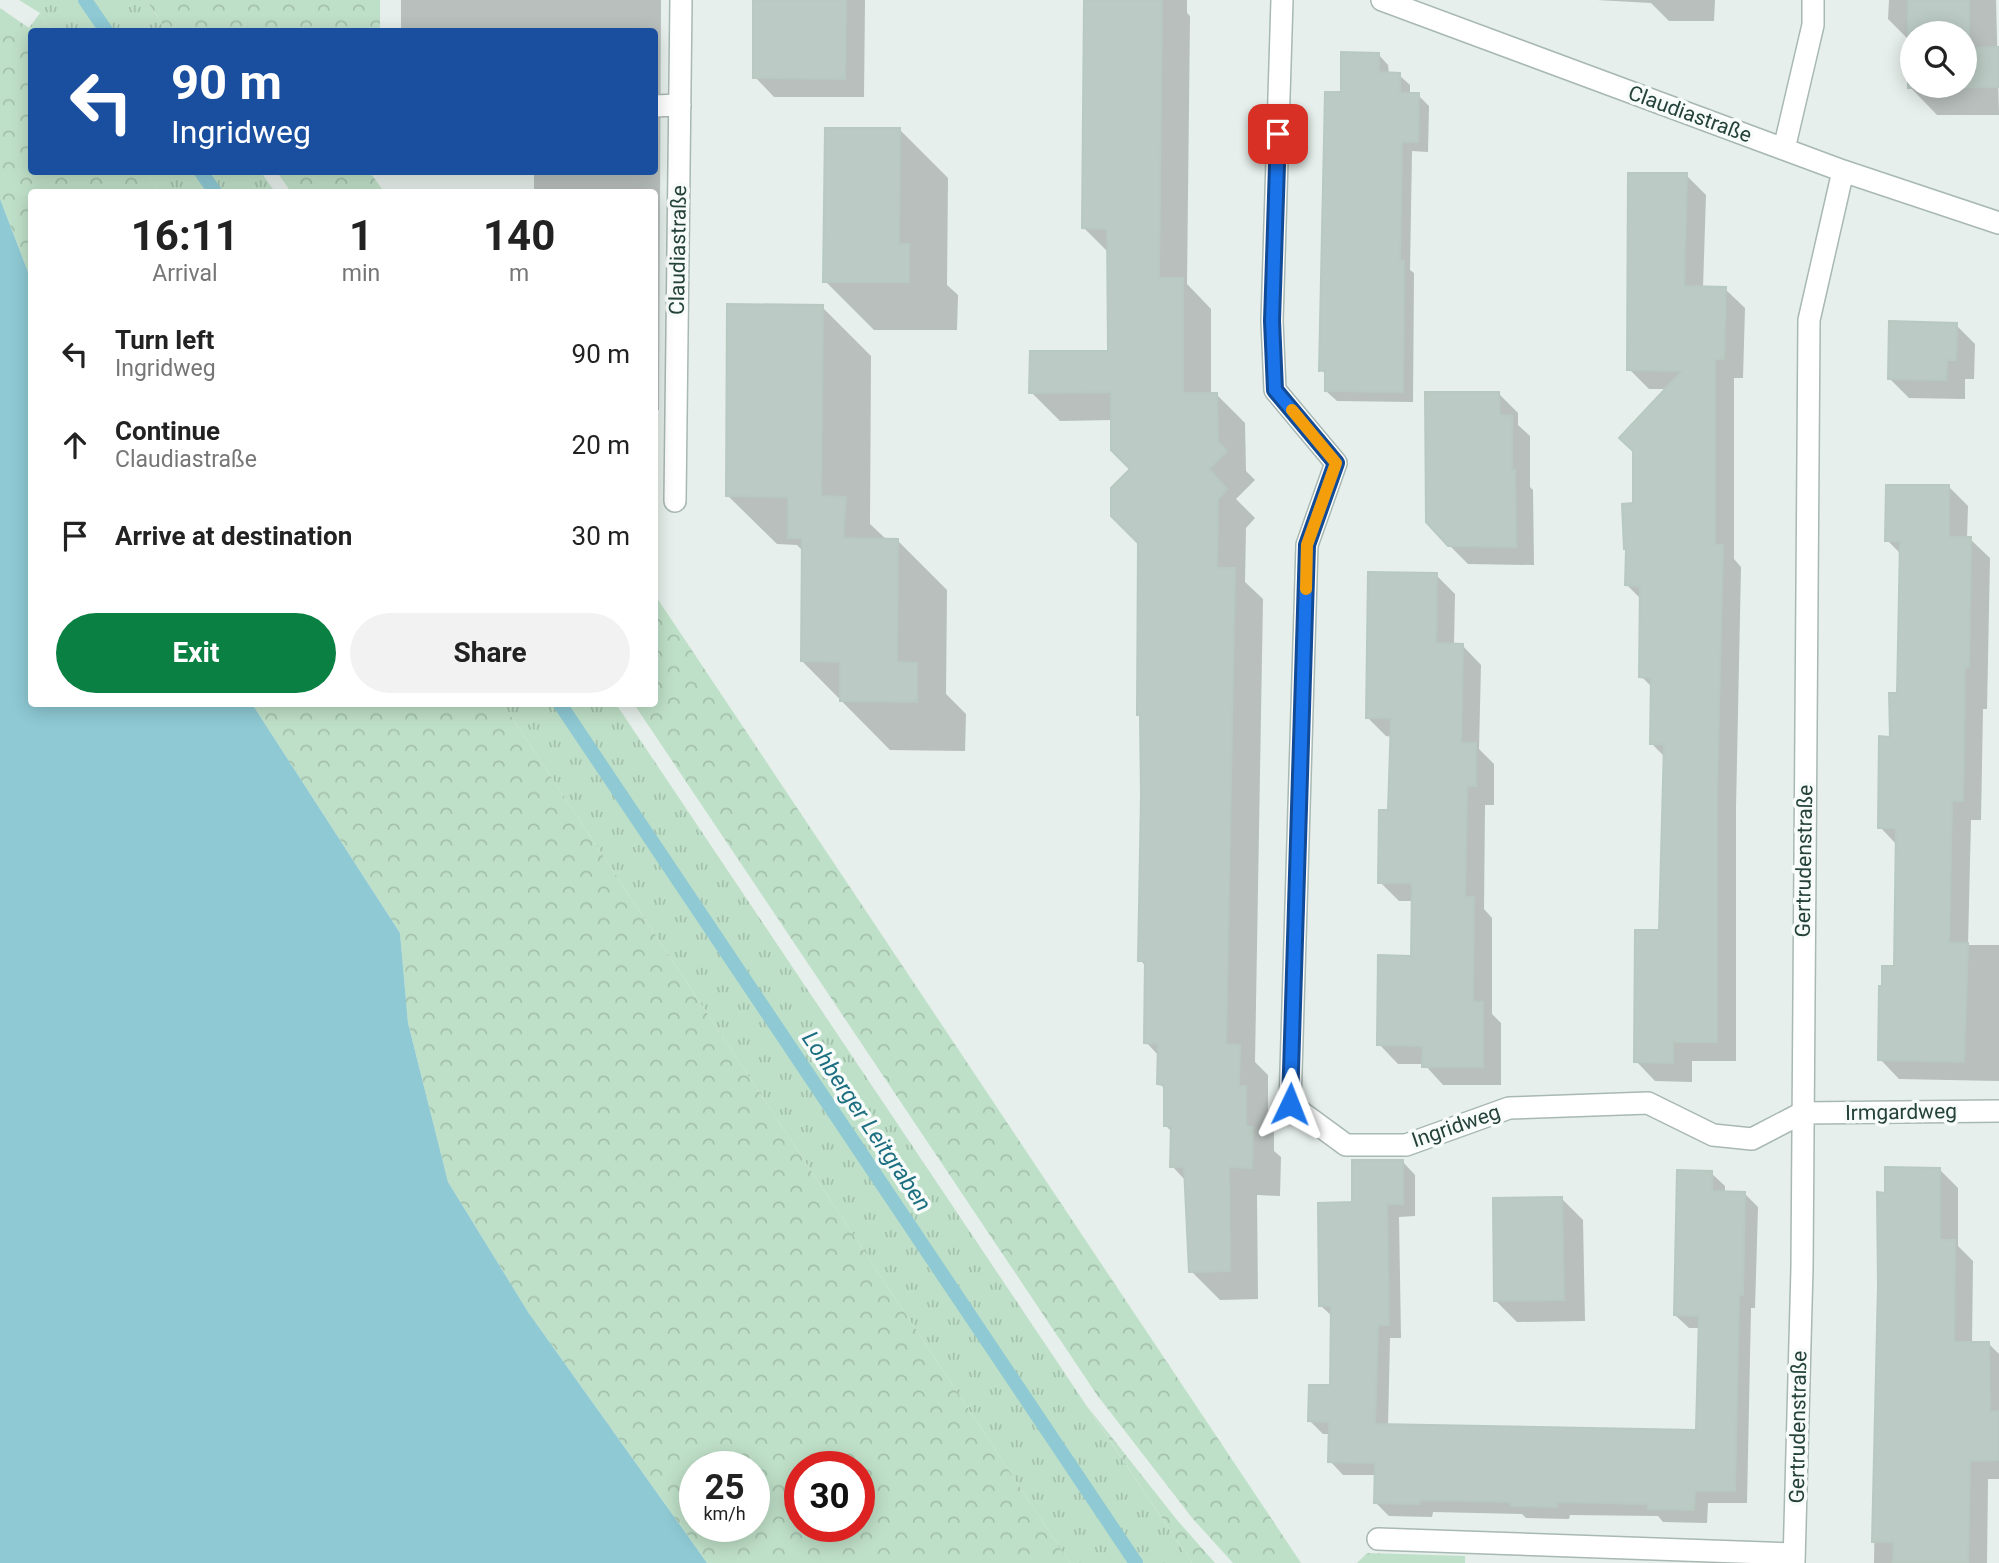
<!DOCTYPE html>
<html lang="en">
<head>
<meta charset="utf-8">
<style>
	:root { --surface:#fff; --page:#f2f2f2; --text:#222; --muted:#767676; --accent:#0b8043 }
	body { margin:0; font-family:Roboto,sans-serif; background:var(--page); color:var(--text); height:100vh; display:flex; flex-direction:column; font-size:26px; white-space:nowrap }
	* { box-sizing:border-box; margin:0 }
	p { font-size:23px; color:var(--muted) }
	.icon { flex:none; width:38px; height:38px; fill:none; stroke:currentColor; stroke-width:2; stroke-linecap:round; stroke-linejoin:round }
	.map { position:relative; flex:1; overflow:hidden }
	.side { position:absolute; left:28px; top:189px; width:630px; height:518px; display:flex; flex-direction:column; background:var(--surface); border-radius:7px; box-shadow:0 4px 18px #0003 }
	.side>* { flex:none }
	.top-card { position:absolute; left:28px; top:28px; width:630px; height:147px; border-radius:7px; box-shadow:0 4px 18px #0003; background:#1a4fa0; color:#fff; overflow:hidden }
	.tools { position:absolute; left:1900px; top:21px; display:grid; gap:14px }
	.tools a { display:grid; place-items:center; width:77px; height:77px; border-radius:50%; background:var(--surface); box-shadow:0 4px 18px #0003; font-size:35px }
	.speed { position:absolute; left:679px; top:1451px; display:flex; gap:14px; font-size:35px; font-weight:700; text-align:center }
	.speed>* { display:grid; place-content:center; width:91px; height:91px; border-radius:50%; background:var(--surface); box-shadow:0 4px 18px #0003; line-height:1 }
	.speed small { font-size:18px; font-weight:400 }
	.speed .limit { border:10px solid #d22; background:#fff; color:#111 }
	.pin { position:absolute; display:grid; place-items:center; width:60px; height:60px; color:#fff; margin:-30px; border-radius:14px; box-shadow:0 4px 10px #0006 }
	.me { position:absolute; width:77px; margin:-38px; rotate:2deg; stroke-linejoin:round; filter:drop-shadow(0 0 5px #0008) }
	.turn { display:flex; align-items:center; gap:24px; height:147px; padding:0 28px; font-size:32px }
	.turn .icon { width:91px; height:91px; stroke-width:2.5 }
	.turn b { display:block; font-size:49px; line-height:60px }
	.eta { display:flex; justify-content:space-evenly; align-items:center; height:119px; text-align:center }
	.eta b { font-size:42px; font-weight:700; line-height:49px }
	.primary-button { display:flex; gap:14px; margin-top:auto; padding:14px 28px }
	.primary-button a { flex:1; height:80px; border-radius:42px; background:var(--accent); color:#fff; font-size:28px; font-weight:700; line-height:80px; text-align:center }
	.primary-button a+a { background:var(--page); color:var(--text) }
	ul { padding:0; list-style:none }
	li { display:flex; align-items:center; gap:21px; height:91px; padding:0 28px }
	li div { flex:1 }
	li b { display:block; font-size:26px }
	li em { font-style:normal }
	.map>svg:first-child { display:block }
	.grass { fill:url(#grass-tufts) }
	.forest { fill:url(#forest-crowns); fill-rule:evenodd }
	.water { fill:#8ec9d4 }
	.shadow { fill:#0003; fill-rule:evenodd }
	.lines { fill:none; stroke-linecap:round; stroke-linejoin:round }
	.stream { stroke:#8ec9d4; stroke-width:14 }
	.building { fill:#bbcac4; stroke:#b8c9c2; stroke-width:2; fill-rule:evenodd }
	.service-casing { stroke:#a8b8b2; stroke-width:24 }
	.minor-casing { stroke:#a8b8b2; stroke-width:24 }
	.service { stroke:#fff; stroke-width:21 }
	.minor { stroke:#fff; stroke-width:21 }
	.route-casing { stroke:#114b97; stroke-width:18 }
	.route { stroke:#1a73e8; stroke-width:12 }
	.slow { stroke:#f59e0b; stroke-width:12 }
	.labels { text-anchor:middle; stroke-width:7; stroke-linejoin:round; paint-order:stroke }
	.street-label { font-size:21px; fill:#24423a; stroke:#f7fbf9 }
	.water-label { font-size:23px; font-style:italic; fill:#1c6f80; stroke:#f7fbf9 }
</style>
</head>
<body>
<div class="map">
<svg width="1999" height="1563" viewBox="0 0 1999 1563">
	<defs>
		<pattern id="grass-tufts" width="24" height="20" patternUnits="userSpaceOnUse" patternTransform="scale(1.75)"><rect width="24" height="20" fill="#bfe0c8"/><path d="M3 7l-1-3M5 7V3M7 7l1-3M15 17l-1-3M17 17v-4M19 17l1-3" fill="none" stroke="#a4c1ad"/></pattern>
		<pattern id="forest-crowns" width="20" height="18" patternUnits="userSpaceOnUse" patternTransform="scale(1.75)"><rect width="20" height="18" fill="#bfe0c8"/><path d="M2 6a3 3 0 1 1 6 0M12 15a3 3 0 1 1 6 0" fill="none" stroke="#a4c1ad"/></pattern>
	</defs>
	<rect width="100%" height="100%" fill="#e6efeb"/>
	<path class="grass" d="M 19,0 L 146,0 L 167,31 L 52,31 L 40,13 Z
		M 146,172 L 261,172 L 275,192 L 160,192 Z
		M 503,704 L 616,704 L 1192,1563 L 1070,1563 Z"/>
	<path class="forest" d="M 146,0 L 380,0 L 380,31 L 167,31 Z
		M 0,8 L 29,28 L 40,13 L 52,31 L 32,32 L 32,172 L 146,172 L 160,192 L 32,192 L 31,277 L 28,272 L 0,199 Z
		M 277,172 L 370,172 L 384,192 L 291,192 Z
		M 655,595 L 1301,1563 L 1233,1563 L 1193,1519 L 1097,1395 L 634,704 L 654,704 Z
		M 252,704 L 503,704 L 1070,1563 L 707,1563 L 528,1312 L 448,1182 L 408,1023 L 400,933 ZM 695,1466 L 754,1466 L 754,1526 L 695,1526 ZM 800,1466 L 859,1466 L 859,1526 L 800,1526 Z
		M 1087,1406 L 1177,1520 L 1215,1563 L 1192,1563 Z
		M 1367,1553 L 1465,1556 L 1465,1563 L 1357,1563 Z"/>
	<path class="water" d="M 0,199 L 28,272 L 31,277 L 32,704 L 252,704 L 400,933 L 408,1023 L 448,1182 L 528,1312 L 707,1563 L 0,1563 Z"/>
	<path class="shadow" d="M 401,0 L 661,0 L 659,410 L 654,410 L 654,192 L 534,192 L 534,172 L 654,172 L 654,32 L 401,32 Z
		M 754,0 L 865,0 L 864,97 L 774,97 L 755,77 Z
		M 1086,0 L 1187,0 L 1187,13 L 1190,16 L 1187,284 L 1211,309 L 1211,394 L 1216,394 L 1245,423 L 1246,471 L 1255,480 L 1236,499 L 1255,518 L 1246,528 L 1245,582 L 1263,599 L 1255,1062 L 1268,1075 L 1268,1110 L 1274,1117 L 1274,1151 L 1281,1157 L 1280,1196 L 1257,1195 L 1258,1299 L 1220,1300 L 1191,1271 L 1186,1181 L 1172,1166 L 1172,1132 L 1165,1125 L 1166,1090 L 1159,1083 L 1159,1056 L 1146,1042 L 1147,967 L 1140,960 L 1142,717 L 1139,714 L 1140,542 L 1132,469 L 1112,420 L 1060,421 L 1031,392 L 1110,353 L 1109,253 L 1084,228 Z
		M 1597,0 L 1715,0 L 1714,21 L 1669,21 L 1651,3 Z
		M 1889,0 L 1996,0 L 1999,115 L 1937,115 L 1910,87 L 1909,40 L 1888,19 ZM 1913,33 L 1965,33 L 1965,86 L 1913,86 Z
		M 1378,54 L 1388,65 L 1389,74 L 1399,75 L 1410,85 L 1410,95 L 1418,95 L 1429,106 L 1428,152 L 1412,151 L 1410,270 L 1414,273 L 1413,402 L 1337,401 L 1326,391 L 1327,375 L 1321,370 L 1343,94 Z
		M 899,129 L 948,178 L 947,285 L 958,295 L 957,330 L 874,330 L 825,281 Z
		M 1686,175 L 1706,195 L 1703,288 L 1725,289 L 1745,308 L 1743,378 L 1734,378 L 1734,559 L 1741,567 L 1736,808 L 1736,1061 L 1692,1061 L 1692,1082 L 1655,1081 L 1636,1061 L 1661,932 L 1665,757 L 1651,743 L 1653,688 L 1641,676 L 1641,599 L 1627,585 L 1628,551 L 1626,549 L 1635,505 L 1667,389 L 1649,389 L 1629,369 Z
		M 822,307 L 871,356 L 870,524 L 887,540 L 898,541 L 947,590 L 946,694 L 966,714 L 965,751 L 890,750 L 802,661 L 803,551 L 797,545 L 777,544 L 727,495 Z
		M 1956,325 L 1975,344 L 1974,379 L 1965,379 L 1965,399 L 1909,398 L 1890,379 Z
		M 1499,394 L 1518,413 L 1518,425 L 1530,436 L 1530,487 L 1533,490 L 1534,565 L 1468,564 L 1449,545 Z
		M 1949,487 L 1968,506 L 1967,539 L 1970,539 L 1990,558 L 1987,709 L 1983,709 L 1981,820 L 1971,820 L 1968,945 L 1999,945 L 1999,1081 L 1899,1079 L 1880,1059 L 1896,968 L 1897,845 L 1880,827 L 1898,695 L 1901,554 L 1887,540 Z
		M 1436,575 L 1455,594 L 1454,645 L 1462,645 L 1481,665 L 1479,749 L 1494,764 L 1494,805 L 1485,805 L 1484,909 L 1492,918 L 1492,1014 L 1501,1023 L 1501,1085 L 1443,1085 L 1424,1064 L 1398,1064 L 1379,1044 L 1413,958 L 1413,901 L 1399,901 L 1380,882 L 1390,812 L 1392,737 L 1386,736 L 1367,717 Z
		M 1402,1161 L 1415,1175 L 1415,1216 L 1399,1217 L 1401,1338 L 1390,1338 L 1388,1426 L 1698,1432 L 1700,1328 L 1689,1328 L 1675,1315 L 1711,1173 L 1725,1186 L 1725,1193 L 1745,1194 L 1758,1207 L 1755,1308 L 1751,1308 L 1747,1503 L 1708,1503 L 1707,1523 L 1663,1522 L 1658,1516 L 1570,1515 L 1569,1519 L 1526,1518 L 1522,1514 L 1433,1512 L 1432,1517 L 1389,1516 L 1376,1503 L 1376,1475 L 1343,1475 L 1330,1461 L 1331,1434 L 1323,1434 L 1310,1421 L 1332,1387 L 1333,1317 L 1321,1306 L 1353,1204 Z
		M 1939,1169 L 1958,1188 L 1958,1246 L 1973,1261 L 1972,1344 L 1989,1344 L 1999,1354 L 1999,1479 L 1988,1479 L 1987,1563 L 1874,1563 L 1879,1285 L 1886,1195 Z
		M 1562,1199 L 1583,1220 L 1585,1321 L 1517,1322 L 1496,1301 Z"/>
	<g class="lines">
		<path class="stream" d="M 85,0 L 107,32
			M 201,172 L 215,192
			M 560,704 L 1136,1563"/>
	</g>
	<path class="building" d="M 753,0 L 846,0 L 845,79 L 753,78 Z
		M 1084,0 L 1162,0 L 1159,278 L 1183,278 L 1183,393 L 1217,393 L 1218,441 L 1227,451 L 1209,469 L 1227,489 L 1218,499 L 1217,568 L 1235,568 L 1226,1044 L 1240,1045 L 1239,1086 L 1246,1086 L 1246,1126 L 1253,1127 L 1252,1168 L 1229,1167 L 1230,1271 L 1189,1272 L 1184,1167 L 1170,1167 L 1171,1126 L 1164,1126 L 1164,1085 L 1157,1084 L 1158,1044 L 1144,1043 L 1145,961 L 1138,961 L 1141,796 L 1140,715 L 1137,715 L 1138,543 L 1111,516 L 1111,488 L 1130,469 L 1111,450 L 1111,392 L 1029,393 L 1030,351 L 1108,351 L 1107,229 L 1082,228 Z
		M 1908,0 L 1969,0 L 1969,48 L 1999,47 L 1999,87 L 1908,88 ZM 1913,33 L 1965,33 L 1965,86 L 1913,86 Z
		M 1341,52 L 1379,53 L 1379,72 L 1400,73 L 1400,93 L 1419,93 L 1418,142 L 1402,142 L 1400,261 L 1404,261 L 1403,392 L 1325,391 L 1325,370 L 1319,371 L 1325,92 L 1341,92 Z
		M 825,128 L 900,128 L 899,244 L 909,244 L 909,282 L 823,282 Z
		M 1628,173 L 1687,173 L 1684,286 L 1726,287 L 1724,359 L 1715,359 L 1715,545 L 1723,545 L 1717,787 L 1717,1042 L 1673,1042 L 1673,1063 L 1634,1062 L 1635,930 L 1659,930 L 1664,744 L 1650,744 L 1651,678 L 1639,677 L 1640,586 L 1625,585 L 1626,549 L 1624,549 L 1622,504 L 1633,503 L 1633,451 L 1619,438 L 1682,371 L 1627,370 Z
		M 727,304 L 823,305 L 821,496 L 846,497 L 843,538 L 898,539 L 897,662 L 917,663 L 917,702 L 840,701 L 840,662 L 801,661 L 802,538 L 788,538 L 788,497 L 726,496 Z
		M 1889,321 L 1957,323 L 1956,360 L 1947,360 L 1946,380 L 1888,379 Z
		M 1425,392 L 1499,392 L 1500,415 L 1512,416 L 1512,470 L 1515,470 L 1516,547 L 1448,546 L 1426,522 Z
		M 1886,485 L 1949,485 L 1949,537 L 1971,537 L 1969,667 L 1965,667 L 1963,801 L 1952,801 L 1949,943 L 1968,943 L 1964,1062 L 1878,1060 L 1879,986 L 1882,986 L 1882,966 L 1894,966 L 1896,828 L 1878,828 L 1879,736 L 1890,737 L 1889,693 L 1897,693 L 1900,541 L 1885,541 Z
		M 1368,572 L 1437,573 L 1436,643 L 1463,644 L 1461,743 L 1476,743 L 1476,786 L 1467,786 L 1465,897 L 1474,897 L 1473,1002 L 1483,1002 L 1483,1067 L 1422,1067 L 1423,1046 L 1377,1045 L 1378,955 L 1411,956 L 1412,883 L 1378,883 L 1379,810 L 1388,810 L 1391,718 L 1366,718 Z
		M 1352,1160 L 1403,1160 L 1403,1204 L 1387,1204 L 1389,1325 L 1378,1325 L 1375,1424 L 1696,1430 L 1699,1316 L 1674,1315 L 1677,1170 L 1712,1171 L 1712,1191 L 1745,1192 L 1743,1295 L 1739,1295 L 1735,1491 L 1695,1491 L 1694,1510 L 1648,1509 L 1648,1504 L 1557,1502 L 1557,1507 L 1511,1506 L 1511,1502 L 1420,1500 L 1420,1504 L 1374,1503 L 1375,1463 L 1328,1462 L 1329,1422 L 1308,1421 L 1309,1385 L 1330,1385 L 1331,1306 L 1319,1306 L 1318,1203 L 1352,1202 Z
		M 1885,1167 L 1940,1168 L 1940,1240 L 1955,1240 L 1954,1342 L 1989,1342 L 1990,1412 L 1999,1411 L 1999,1460 L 1970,1461 L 1968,1563 L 1893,1563 L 1894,1542 L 1872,1542 L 1878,1285 L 1877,1192 L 1885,1193 Z
		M 1562,1197 L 1564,1300 L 1494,1301 L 1493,1198 Z"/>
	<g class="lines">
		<g class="service-casing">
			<path id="service" d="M 654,106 L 680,105"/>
		</g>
		<g class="minor-casing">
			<path id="minor" d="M 1282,0 L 1272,321 L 1275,390 L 1336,463 L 1307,545 L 1290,1104 L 1346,1145 L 1406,1145 L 1509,1108 L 1648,1103 L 1713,1135 L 1752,1139 L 1802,1113 L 1999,1111
				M 1382,0 L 1843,171 L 1999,223
				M 1784,149 L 1813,25 L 1813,0
				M 675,501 L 681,0
				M 1378,1539 L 1794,1554
				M 1794,1563 L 1802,1268 L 1809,320 L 1843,171"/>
		</g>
		<use href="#service" class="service"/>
		<use href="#minor" class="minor"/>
	</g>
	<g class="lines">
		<g class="route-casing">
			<path id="route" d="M 1278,134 L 1272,321 L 1275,390 L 1336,463 L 1307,545 L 1290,1104"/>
		</g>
		<use href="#route" class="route"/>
		<path class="slow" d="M 1292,410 L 1336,463 L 1307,545 L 1306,589"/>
	</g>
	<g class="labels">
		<g class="street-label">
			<text transform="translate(1690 114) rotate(20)" y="7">Claudiastraße</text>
			<text transform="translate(678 250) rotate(-89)" y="7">Claudiastraße</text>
			<text transform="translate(1804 861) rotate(-89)" y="7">Gertrudenstraße</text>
			<text transform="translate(1901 1112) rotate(-1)" y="7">Irmgardweg</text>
			<text transform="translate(1456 1126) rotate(-19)" y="7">Ingridweg</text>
			<text transform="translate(1798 1427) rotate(-89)" y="7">Gertrudenstraße</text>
		</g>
		<g class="water-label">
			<text transform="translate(867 1121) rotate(56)" y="8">Lohberger Leitgraben</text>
		</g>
	</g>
</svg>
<div class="tools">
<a><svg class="icon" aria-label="search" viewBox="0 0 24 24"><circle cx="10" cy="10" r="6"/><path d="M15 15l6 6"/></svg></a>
</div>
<div class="speed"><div>25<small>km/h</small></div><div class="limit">30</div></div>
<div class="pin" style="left:1278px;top:134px;background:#d93025"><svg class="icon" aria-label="arrive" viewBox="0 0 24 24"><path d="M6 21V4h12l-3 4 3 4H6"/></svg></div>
<svg class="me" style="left:1290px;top:1104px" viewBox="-20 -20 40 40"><path d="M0-17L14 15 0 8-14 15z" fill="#1a73e8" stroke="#fff" stroke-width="4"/></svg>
<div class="top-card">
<div class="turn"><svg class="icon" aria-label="left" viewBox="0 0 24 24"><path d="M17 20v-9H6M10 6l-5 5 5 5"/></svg><div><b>90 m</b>Ingridweg</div></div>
</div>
<section class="side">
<div class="eta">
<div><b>16:11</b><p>Arrival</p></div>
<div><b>1</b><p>min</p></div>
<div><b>140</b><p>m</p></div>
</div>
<ul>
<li><svg class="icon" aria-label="left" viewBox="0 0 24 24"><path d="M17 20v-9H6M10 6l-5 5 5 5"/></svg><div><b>Turn left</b><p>Ingridweg</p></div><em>90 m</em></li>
<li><svg class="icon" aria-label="ahead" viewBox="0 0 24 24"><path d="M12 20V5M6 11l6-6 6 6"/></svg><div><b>Continue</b><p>Claudiastraße</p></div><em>20 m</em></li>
<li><svg class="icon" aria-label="arrive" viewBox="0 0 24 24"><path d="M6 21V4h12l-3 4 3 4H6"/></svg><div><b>Arrive at destination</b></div><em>30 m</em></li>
</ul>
<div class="primary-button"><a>Exit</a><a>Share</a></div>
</section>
</div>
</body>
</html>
